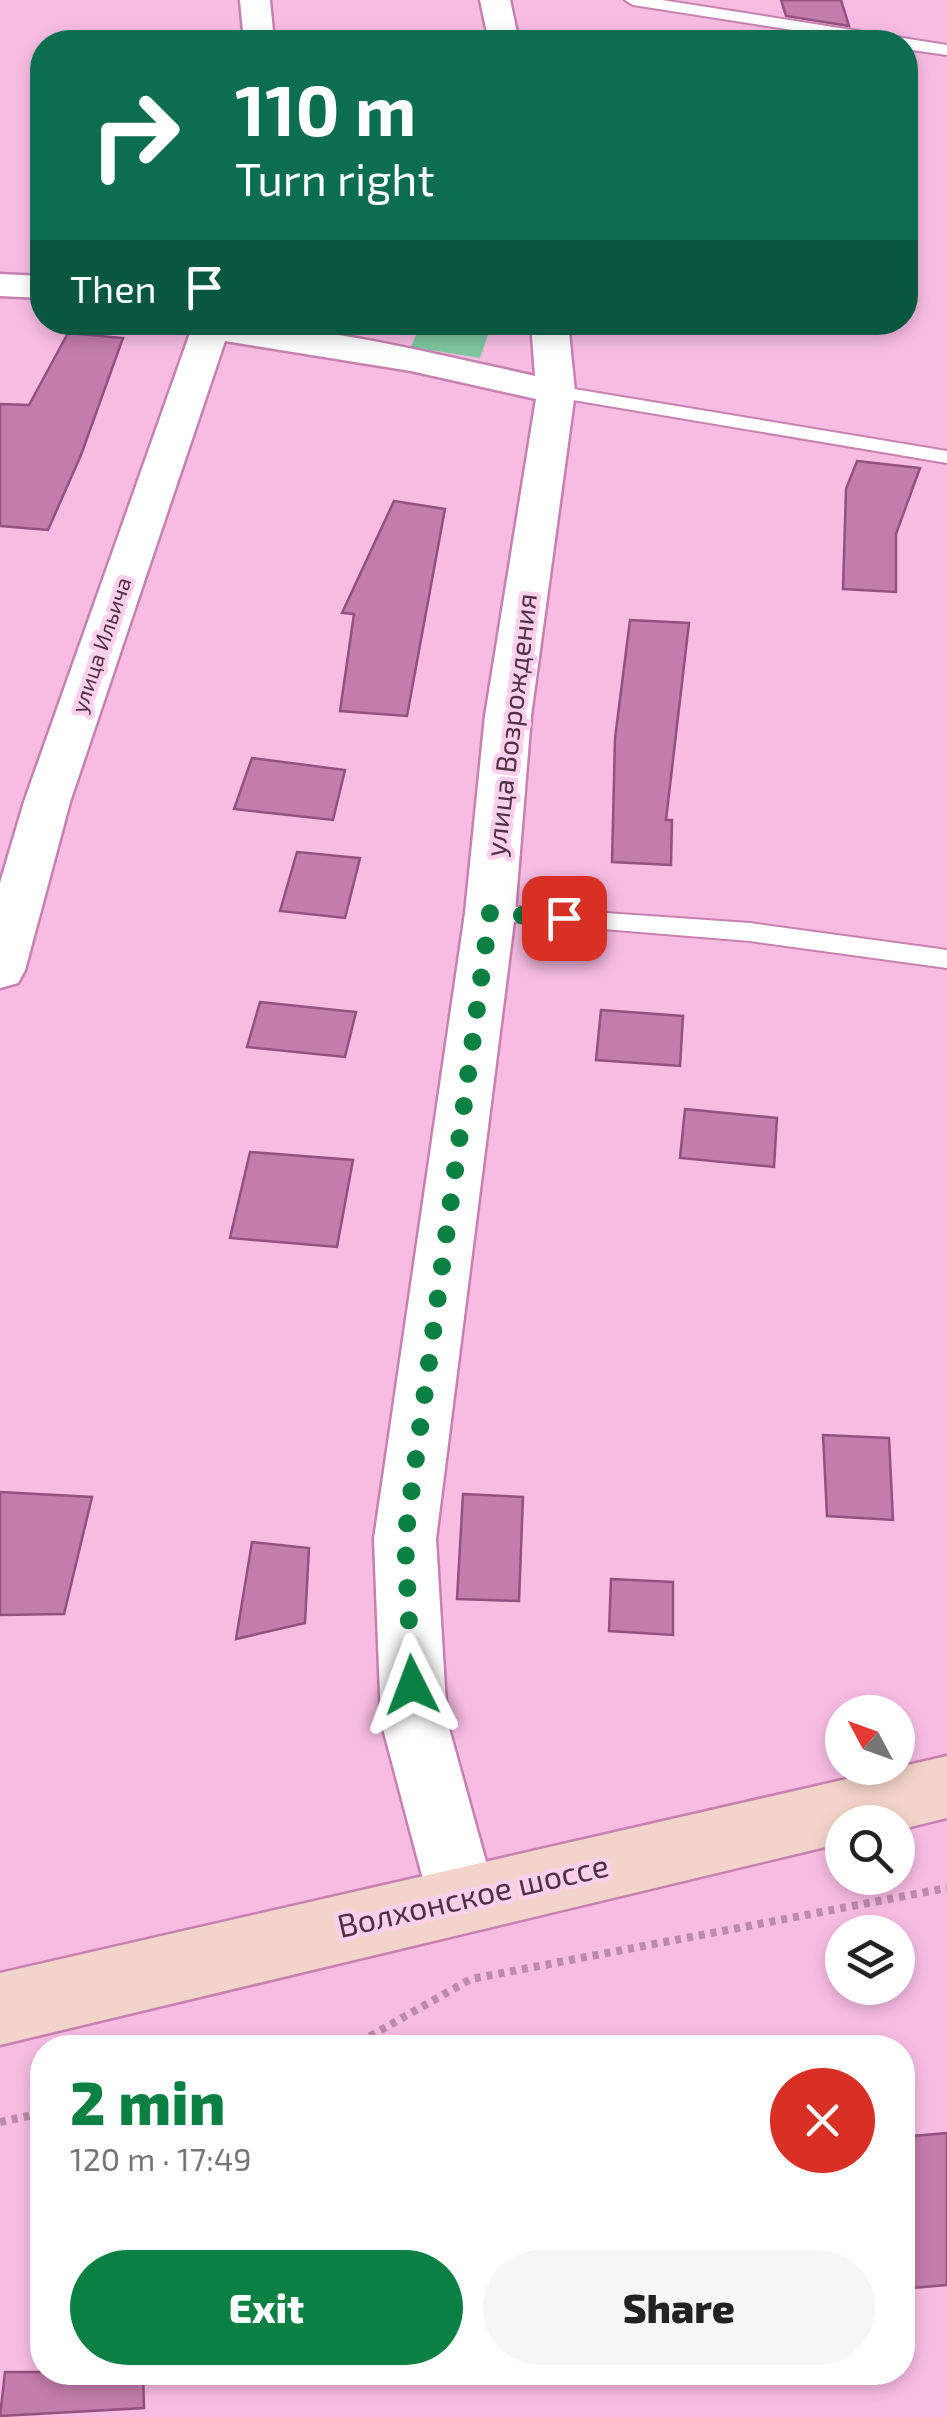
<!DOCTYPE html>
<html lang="en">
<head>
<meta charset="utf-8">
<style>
	:root { --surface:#fff; --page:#f6f6f6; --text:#222; --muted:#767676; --accent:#0b8043 }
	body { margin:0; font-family:"Exo 2",sans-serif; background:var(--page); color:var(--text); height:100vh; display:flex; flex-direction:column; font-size:38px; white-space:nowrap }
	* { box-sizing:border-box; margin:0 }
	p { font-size:32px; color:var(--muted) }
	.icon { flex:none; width:55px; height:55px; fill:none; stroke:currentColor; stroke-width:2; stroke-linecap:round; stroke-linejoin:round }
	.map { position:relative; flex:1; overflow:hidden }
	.sheet { position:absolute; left:30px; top:2035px; width:885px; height:350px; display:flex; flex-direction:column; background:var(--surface); border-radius:40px; box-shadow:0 5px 15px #0003 }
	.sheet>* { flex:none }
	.hud { position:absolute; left:30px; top:30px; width:888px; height:305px; border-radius:40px; box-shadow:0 5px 15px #0003; background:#0b6e4f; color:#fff; overflow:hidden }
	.needle { width:65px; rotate:311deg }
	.buttons { position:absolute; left:825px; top:1695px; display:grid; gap:20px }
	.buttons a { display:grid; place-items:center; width:90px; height:90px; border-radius:50%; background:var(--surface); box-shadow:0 5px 15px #0003; font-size:50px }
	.pin { position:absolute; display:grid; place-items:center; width:85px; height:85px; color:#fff; margin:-42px; border-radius:20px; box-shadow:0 5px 15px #0006 }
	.me { position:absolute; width:110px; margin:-55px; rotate:357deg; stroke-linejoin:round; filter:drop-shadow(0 0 8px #0008) }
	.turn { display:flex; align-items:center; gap:35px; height:210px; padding:0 40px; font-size:45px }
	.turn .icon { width:130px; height:130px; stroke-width:2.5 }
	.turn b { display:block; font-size:70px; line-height:85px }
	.then { display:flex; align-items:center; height:95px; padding:0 40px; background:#0003; gap:20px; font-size:38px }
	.round { display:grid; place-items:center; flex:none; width:105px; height:105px; border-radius:52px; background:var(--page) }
	.headline { display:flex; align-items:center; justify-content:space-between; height:170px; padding:0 40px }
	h1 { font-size:60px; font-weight:800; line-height:75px; color:var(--accent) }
	.primary-button { display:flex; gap:20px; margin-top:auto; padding:20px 40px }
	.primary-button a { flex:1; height:115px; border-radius:60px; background:var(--accent); color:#fff; font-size:40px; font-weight:800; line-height:115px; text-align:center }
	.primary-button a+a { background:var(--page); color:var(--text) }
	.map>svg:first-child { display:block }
	.green { fill:#7ec69f }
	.building { fill:#c37dad; stroke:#93517f; stroke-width:2.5 }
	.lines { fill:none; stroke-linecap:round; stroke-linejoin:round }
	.service-casing { stroke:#c781b0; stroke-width:4 }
	.minor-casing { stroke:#c781b0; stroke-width:5 }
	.secondary-casing { stroke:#c781b0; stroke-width:5 }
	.path { stroke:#bc8bab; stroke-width:8; stroke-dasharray:6 6; stroke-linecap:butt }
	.service { fill:#fff; fill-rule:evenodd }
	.minor { fill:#fff; fill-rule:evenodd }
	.secondary { fill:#f3d4ca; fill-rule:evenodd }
	.route { stroke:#0b8043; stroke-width:18; stroke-dasharray:0 32.4 }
	.labels { text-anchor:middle; stroke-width:9; stroke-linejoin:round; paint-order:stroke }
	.far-street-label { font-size:22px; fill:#4f3145; stroke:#fccfec }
	.street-label { font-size:28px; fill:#4f3145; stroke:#fccfec }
	.near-street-label { font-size:32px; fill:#4f3145; stroke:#fccfec }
</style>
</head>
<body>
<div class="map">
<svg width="947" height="2417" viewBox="0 0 947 2417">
	<rect width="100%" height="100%" fill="#f8bce3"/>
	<path class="green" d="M 421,323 L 421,322 L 492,323 L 480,358 L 411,347 Z"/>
	<path class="building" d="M 781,0 L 841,0 L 849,26 L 786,16 Z
		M 68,333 L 123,338 L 81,455 L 48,530 L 0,526 L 0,404 L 29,405 Z
		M 857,461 L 920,468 L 896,534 L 896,592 L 843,589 L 846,489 Z
		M 394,501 L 445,509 L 407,716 L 340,711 L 354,614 L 342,613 Z
		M 630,620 L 689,623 L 666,820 L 672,820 L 671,865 L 612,862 L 615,738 Z
		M 252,758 L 345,770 L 333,820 L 234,809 Z
		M 297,852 L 360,858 L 345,918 L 280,911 Z
		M 260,1002 L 356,1012 L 345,1057 L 247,1047 Z
		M 601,1010 L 683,1016 L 680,1066 L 596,1060 Z
		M 685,1109 L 777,1118 L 774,1167 L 680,1158 Z
		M 250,1152 L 353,1160 L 337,1247 L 230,1238 Z
		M 823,1435 L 889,1438 L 893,1520 L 827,1516 Z
		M 0,1492 L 92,1497 L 64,1614 L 0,1615 Z
		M 463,1494 L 523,1497 L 519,1601 L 457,1599 Z
		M 252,1542 L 309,1548 L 305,1623 L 236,1639 Z
		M 611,1579 L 673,1582 L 673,1635 L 609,1631 Z
		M 947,2133 L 947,2285 L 902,2289 L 902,2137 Z
		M 5,2372 L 143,2372 L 144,2408 L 0,2416 Z"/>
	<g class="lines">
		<g class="service-casing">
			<path id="service" d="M 625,0 L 662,0 L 947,45 L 947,55 L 905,49 L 905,42 L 870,42 L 633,5 Z
				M 905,242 L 913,244 L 913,252 L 905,253 Z
				M 556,386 L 947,451 L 947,463 L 549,396 L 549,388 Z
				M 490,905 L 750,923 L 947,950 L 947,968 L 750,941 L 481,919 L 478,913 L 481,907 Z"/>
		</g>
		<g class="minor-casing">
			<path id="minor" d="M 240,0 L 270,0 L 274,42 L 244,42 Z
				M 480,0 L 510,0 L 519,42 L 489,42 Z
				M 0,274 L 42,276 L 42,298 L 0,296 Z
				M 194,322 C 309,322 423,351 535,376 L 531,322 L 568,322 L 575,392 L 531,716 L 515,913 L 436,1539 L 447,1721 L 496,1898 L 486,1922 L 462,1932 L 438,1922 L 428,1898 L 381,1721 L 374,1539 L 465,913 L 485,716 L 536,399 L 411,371 L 225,341 L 70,802 L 25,970 L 18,983 L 0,988 L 0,883 L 24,802 Z"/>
		</g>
		<g class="secondary-casing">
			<path id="secondary" d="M 947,1756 L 947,1818 L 898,1830 L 898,1822 L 842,1822 L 842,1843 L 0,2045 L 0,1973 Z"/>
		</g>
		<path class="path" d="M 349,2048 L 471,1979 L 947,1888
			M 0,2122 L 42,2113"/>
		<use href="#service" class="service"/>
		<use href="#minor" class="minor"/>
		<use href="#secondary" class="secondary"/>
	</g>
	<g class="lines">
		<path class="route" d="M 412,1685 L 405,1539 L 490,913 L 564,918"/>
	</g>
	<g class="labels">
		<g class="far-street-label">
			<text transform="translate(101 645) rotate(-71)" y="8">улица Ильича</text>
		</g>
		<g class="street-label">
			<text transform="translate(511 725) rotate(-83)" y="10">улица Возрождения</text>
		</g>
		<g class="near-street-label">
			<text transform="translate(473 1896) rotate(-13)" y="11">Волхонское шоссе</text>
		</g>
	</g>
</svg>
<div class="buttons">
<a><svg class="needle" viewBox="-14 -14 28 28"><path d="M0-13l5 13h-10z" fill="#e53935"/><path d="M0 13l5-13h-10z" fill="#767676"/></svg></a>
<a><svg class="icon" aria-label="search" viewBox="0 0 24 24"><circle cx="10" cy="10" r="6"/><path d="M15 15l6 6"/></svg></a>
<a><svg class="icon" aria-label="layers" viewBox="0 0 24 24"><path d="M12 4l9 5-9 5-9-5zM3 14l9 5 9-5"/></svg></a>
</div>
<div class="pin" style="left:564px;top:918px;background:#d93025"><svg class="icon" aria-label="arrive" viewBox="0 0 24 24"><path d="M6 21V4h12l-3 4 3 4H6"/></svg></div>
<svg class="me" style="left:412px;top:1685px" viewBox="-20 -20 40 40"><path d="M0-17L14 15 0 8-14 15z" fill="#0b8043" stroke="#fff" stroke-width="4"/></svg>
<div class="hud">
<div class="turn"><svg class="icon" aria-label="right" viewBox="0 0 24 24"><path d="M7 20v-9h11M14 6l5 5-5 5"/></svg><div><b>110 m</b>Turn right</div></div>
<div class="then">Then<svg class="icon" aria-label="arrive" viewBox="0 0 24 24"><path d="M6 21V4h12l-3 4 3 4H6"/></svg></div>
</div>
<section class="sheet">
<div class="headline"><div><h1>2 min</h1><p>120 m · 17:49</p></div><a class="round" style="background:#d93025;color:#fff"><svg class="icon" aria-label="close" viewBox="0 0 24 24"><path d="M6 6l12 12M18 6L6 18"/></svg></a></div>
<div class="primary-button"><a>Exit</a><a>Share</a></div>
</section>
</div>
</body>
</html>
